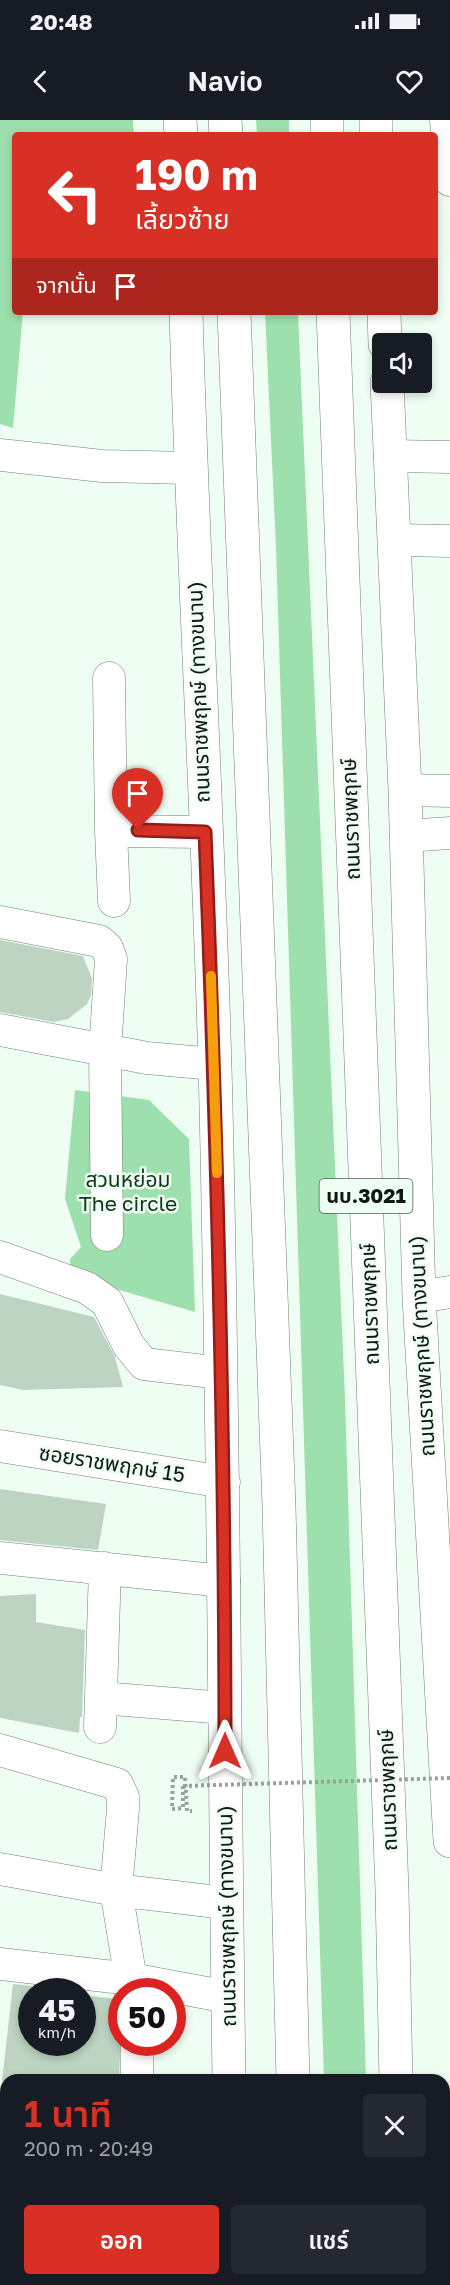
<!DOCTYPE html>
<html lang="th">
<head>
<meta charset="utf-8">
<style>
	:root { --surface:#171b24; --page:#242831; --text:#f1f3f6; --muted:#9ea1a6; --accent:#d93025 }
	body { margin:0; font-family:"Golos Text","Noto Sans Thai",sans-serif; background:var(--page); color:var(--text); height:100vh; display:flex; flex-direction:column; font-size:22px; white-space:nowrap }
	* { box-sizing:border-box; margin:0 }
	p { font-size:20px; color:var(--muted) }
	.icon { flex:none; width:33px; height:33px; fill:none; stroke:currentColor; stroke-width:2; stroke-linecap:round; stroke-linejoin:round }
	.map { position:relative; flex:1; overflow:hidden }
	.drawer { position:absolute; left:0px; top:1954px; width:450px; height:212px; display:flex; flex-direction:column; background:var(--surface); border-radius:18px 18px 0 0; box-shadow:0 3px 9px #0003 }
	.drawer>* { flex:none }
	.hud { position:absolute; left:12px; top:12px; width:426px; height:183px; border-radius:6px; box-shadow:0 3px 9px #0003; background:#d93025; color:#fff; overflow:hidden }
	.fabs { position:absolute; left:372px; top:213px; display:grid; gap:12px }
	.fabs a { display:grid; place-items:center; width:60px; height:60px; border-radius:6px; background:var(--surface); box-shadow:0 3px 9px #0003; font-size:30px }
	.speed { position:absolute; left:18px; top:1858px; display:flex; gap:12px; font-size:30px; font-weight:700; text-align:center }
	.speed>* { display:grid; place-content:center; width:78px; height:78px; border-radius:50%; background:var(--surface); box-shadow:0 3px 9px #0003; line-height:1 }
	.speed small { font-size:15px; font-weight:400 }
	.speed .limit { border:9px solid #d22; background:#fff; color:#111 }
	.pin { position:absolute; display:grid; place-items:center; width:51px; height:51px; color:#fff; margin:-62px -26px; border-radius:50% 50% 50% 0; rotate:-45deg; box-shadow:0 0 6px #0007 }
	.pin .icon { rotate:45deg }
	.me { position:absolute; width:66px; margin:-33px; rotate:0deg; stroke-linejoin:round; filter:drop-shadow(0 0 4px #0008) }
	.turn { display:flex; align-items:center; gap:21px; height:126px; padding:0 24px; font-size:27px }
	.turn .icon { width:78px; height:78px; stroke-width:2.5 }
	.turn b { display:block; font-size:42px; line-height:51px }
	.then { display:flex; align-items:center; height:57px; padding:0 24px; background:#0003; gap:12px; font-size:22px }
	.round { display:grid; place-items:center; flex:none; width:63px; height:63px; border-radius:6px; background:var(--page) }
	.head { display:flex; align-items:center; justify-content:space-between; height:102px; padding:0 24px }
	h1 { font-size:36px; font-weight:600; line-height:45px; color:var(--accent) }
	.cta { display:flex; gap:12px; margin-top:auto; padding:12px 24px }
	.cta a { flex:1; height:69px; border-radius:6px; background:var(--accent); color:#fff; font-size:24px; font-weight:600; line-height:69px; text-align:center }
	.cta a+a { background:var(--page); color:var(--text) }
	.status { display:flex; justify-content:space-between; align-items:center; height:42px; padding:0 30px; background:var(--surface); direction:ltr }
	.status svg { height:16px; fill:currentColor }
	header { display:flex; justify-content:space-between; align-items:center; height:78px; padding:0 24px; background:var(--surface); font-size:27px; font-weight:600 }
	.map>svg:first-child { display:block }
	.green { fill:#9de0ad }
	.building { fill:#bcd4c1 }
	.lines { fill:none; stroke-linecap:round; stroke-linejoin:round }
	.minor-casing { stroke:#6d8271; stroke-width:33 }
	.major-casing { stroke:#6d8271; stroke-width:34 }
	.path { stroke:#97a399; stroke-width:4; stroke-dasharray:3 3; stroke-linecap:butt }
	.minor { stroke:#fff; stroke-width:32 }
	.major { stroke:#fff; stroke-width:33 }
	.path-bridge { stroke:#97a399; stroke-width:4; stroke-dasharray:3 3; stroke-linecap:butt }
	.route-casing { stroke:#8d1f18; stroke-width:15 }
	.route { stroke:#d93025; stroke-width:10 }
	.slow { stroke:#f59e0b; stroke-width:10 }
	.labels { text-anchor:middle; stroke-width:5; stroke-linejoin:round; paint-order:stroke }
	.shield { fill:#effef2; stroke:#535d55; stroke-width:1.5 }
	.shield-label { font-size:20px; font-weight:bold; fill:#101812 }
	.street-label { font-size:21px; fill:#101812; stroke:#effef2 }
	.park-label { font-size:21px; fill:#11351c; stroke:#effef2 }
</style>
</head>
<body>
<div class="status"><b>20:48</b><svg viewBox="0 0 49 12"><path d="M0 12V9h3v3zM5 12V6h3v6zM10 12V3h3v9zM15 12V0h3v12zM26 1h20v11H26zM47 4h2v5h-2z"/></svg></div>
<header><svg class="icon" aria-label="back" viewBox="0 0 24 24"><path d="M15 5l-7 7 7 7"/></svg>Navio<svg class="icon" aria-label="heart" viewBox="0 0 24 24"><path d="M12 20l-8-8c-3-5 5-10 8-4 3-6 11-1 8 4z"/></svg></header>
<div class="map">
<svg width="450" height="2165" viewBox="0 0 450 2165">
	<rect width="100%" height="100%" fill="#effef2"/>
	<path class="green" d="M 0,0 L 133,0 L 134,15 L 15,15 L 15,192 L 23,192 L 13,308 L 0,304 Z
		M 256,0 L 289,0 L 289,15 L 257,15 Z
		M 265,192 L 298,192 L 345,1278 L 366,1960 L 324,1960 L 276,427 Z
		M 75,970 L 149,980 L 189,1019 L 195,1192 L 71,1156 L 70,1139 L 81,1127 L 65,1079 Z"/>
	<path class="building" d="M 0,820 L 83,836 L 92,859 L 91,875 L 87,884 L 68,899 L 54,902 L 0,892 Z
		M 0,1174 L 94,1197 L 115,1237 L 123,1267 L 23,1270 L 0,1265 Z
		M 0,1369 L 106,1384 L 98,1430 L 0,1420 Z
		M 36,1474 L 36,1502 L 85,1510 L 82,1597 L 80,1597 L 79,1613 L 0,1598 L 0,1476 Z
		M 13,1864 L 32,1866 L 32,1923 L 82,1923 L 82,1875 L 117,1879 L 122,1885 L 119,1960 L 2,1961 Z"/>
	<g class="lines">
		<g class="minor-casing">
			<path id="minor" d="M 446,0 L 450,60
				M 0,335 L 102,346 L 190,348
				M 390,336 L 450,337
				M 395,420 L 450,421
				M 109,558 L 111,711 L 205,712
				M 405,670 L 450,671
				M 111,711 L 114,781
				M 406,716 L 450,713
				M 0,802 L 99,821 L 107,828 L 111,839 L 105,931 L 107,1115
				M 0,910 L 147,938 L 214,944
				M 0,1137 L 87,1168 L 107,1182 L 129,1226 L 144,1244 L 221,1253
				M 419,1177 L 450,1172
				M 0,1326 L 224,1362
				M 0,1438 L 224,1461
				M 101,1578 L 225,1588
				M 100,1607 L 105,1448
				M 0,1630 L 117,1664 L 123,1677 L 123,1689 L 116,1770 L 133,1872
				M 0,1749 L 116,1770 L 226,1783
				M 0,1844 L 131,1859 L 228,1877
				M 137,1923 L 137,1960
				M 0,2003 L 6,2003"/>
		</g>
		<g class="major-casing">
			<path id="major" d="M 180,0 L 181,15
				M 225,0 L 226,15
				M 327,0 L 327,15
				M 376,0 L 376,15
				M 186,192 C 193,444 208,695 215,947 C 224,1285 224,1623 229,1960
				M 234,192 L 279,1386 L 293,1960
				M 333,192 L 392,1770 L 396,1960
				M 384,192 L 385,224
				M 387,262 L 405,670 L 419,1177 L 450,1721
				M 236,2160 L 236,2165
				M 297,2160 L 297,2165
				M 400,2160 L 400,2165
				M 431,2160 L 431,2165
				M 273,2165 L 273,2160"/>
		</g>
		<path class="path" d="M 183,1666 L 183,1688 L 172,1689 L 173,1657 L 185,1657 L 187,1691 L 192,1691"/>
		<use href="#minor" class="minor"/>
		<use href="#major" class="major"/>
		<path class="path-bridge" d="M 183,1666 L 450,1658"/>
	</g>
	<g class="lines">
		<g class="route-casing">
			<path id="route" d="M 138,710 L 205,712 C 217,1019 225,1325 225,1631"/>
		</g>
		<use href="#route" class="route"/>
		<path class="slow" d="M 211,856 L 217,1053"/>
	</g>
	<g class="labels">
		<rect class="shield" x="319.5" y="1059" width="93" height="34" rx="4.5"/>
		<g class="shield-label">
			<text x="366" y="1083">นบ.3021</text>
		</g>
		<g class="street-label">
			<text transform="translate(199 572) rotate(-92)" y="7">ถนนราชพฤกษ์ (ทางขนาน)</text>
			<text transform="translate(351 699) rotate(-92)" y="7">ถนนราชพฤกษ์</text>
			<text transform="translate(370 1184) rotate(-92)" y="7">ถนนราชพฤกษ์</text>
			<text transform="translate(422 1226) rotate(-93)" y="7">ถนนราชพฤกษ์ (ทางขนาน)</text>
			<text transform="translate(112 1344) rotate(9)" y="7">ซอยราชพฤกษ์ 15</text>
			<text transform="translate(388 1670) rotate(-92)" y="7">ถนนราชพฤกษ์</text>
			<text transform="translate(227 1796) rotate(-91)" y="7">ถนนราชพฤกษ์ (ทางขนาน)</text>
		</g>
		<g class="park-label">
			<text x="128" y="1067">สวนหย่อม<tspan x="128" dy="24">The circle</tspan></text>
		</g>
	</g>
</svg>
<div class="fabs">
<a><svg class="icon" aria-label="sound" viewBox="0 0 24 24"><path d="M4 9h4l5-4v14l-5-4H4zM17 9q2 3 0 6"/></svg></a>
</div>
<div class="speed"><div>45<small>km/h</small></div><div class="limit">50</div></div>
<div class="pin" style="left:138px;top:710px;background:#d93025"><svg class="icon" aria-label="arrive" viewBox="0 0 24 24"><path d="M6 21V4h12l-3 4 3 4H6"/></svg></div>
<svg class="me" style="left:225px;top:1631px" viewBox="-20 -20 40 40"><path d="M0-17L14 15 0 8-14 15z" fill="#d93025" stroke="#fff" stroke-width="4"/></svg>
<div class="hud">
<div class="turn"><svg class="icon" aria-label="left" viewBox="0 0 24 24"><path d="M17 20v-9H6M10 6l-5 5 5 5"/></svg><div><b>190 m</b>เลี้ยวซ้าย</div></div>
<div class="then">จากนั้น<svg class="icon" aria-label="arrive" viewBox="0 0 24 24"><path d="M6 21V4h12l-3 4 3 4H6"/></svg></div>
</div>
<section class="drawer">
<div class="head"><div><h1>1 นาที</h1><p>200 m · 20:49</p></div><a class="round"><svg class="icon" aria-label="close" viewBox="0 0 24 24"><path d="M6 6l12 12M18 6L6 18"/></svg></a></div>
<div class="cta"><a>ออก</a><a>แชร์</a></div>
</section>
</div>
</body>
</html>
